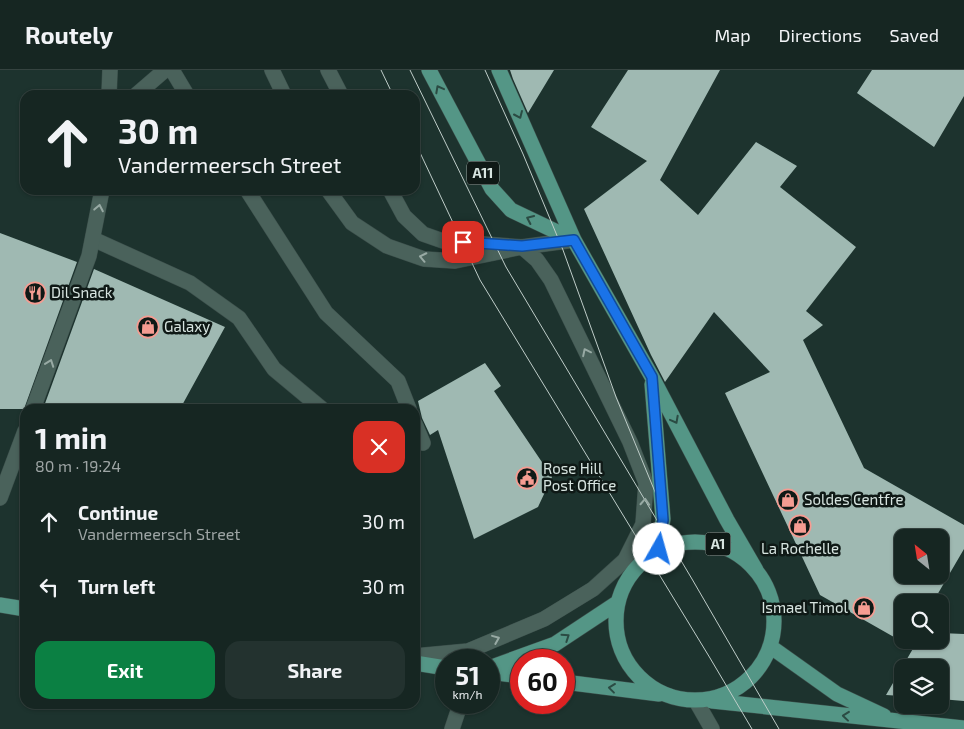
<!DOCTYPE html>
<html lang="en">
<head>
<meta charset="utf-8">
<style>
	:root { --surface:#162622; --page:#23322f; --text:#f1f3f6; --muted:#9ea5a5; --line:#354340; --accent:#0b8043 }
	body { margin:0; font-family:"Exo 2",sans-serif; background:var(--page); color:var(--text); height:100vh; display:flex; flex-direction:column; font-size:19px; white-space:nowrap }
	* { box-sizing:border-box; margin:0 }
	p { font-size:16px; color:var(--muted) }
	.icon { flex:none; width:28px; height:28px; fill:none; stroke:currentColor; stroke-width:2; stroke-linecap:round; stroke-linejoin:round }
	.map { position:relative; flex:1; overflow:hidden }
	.details { position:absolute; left:20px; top:334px; width:400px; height:305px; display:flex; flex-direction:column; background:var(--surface); border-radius:15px; box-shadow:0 1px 4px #0004,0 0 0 1px var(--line) }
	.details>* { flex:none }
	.guide { position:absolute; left:20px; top:20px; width:400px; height:105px; border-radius:15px; box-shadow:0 1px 4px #0004,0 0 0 1px var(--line); background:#162622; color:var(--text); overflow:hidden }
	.needle { width:32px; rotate:330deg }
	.buttons { position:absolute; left:894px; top:459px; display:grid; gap:10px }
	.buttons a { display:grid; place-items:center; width:55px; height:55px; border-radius:10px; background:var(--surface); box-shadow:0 1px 4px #0004,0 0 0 1px var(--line); font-size:25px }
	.speed { position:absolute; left:435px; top:579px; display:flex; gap:10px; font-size:25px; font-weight:700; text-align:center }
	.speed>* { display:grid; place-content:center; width:65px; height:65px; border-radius:50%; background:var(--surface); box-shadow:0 1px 4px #0004,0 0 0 1px var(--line); line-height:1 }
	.speed small { font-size:12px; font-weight:400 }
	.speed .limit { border:8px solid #d22; background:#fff; color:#111 }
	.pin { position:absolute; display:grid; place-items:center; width:42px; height:42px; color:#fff; margin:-21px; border-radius:10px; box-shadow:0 2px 8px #0006 }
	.me { position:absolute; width:55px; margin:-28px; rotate:7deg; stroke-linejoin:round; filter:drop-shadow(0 0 4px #0008) }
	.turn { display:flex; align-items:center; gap:18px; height:105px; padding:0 15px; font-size:22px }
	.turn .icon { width:65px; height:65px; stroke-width:2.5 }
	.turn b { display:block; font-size:35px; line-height:42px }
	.round { display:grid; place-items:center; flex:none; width:52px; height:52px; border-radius:15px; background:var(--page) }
	.overview { display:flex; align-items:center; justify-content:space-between; height:85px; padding:0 15px }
	h1 { font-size:30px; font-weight:700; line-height:38px }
	.cta { display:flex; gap:10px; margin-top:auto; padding:10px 15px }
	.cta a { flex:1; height:58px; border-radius:15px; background:var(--accent); color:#fff; font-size:20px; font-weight:700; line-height:58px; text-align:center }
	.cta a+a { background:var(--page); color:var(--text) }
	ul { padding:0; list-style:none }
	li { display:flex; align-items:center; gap:15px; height:65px; padding:0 15px }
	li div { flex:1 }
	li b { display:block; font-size:19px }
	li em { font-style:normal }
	header { display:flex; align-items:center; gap:30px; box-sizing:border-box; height:70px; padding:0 25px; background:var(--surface); border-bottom:1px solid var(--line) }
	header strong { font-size:24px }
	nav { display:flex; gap:28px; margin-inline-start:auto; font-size:18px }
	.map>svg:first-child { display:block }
	.building { fill:#9fb9b2; fill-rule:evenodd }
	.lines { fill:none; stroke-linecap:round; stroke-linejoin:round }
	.lane-casing { stroke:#3c4f4b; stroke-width:16 }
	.street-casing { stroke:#3c4f4b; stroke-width:16 }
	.secondary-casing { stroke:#3c4f4b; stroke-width:16 }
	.primary-casing { stroke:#3c4f4b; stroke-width:16 }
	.lane { stroke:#4a625b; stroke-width:15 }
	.street { stroke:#4a625b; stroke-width:15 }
	.secondary { stroke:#4a625b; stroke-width:15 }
	.primary { stroke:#549686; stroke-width:15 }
	.tram { stroke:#bfcdc9; stroke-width:1 }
	.oneway { stroke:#2b4b43 }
	.oneway2 { stroke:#98aaa4 }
	.route-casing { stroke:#114b97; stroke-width:12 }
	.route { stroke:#1a73e8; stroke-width:9 }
	.labels { text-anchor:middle; stroke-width:5; stroke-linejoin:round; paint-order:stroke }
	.shield { fill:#0f1916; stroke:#9ba7a3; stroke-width:1 }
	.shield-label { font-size:14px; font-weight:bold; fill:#d7e4e0 }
	.poi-label { font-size:15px; fill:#d7e4e0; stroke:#0f1916; text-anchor:start }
</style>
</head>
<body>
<header>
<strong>Routely</strong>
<nav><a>Map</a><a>Directions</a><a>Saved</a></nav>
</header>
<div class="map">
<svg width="964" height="659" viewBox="0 0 964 659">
	<rect width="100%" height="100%" fill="#1d332e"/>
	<path class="building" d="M 510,0 L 554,0 L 528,43 L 513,9 Z
		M 628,0 L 720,0 L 660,110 L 698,145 L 756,72 L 797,96 L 780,117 L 856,177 L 806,241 L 823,255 L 803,270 L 864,398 L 964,455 L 964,479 L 933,532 L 902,532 L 902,570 L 912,570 L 908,575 L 820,525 L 725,323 L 770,302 L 714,242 L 665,312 L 651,285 L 584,139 L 647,91 L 591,57 ZM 902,468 L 940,468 L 940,505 L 902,505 Z
		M 872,0 L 964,0 L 964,26 L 934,77 L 857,23 Z
		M 0,163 L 77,192 L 24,339 L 0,339 Z
		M 94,199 L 225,257 L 180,339 L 43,339 Z
		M 485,293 L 501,316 L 494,321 L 552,407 L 538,437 L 474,469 L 438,360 L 430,365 L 422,348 L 418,331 Z
		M 940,563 L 964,564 L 964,631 L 940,629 L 940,598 L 902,598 L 902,626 L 886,625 L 918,570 L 940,570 Z"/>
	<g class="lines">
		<g class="lane-casing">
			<path id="lane" d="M 272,0 L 284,25
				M 328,0 L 341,25
				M 328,120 L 352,153 L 387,176 L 424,189 L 455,191 L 522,177 L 574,170
				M 390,120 L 404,146 L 423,164 L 443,171 L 522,177 L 537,190 L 551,210 L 630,372 L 646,413 L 643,454 L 625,490 L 593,519 L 544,549 L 468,581 L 415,586"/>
		</g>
		<g class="street-casing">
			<path id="street" d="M 172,0 L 187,25
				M 136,25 L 165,0
				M 247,120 L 326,243 L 398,311 L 409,339
				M 93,169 L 190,213 L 239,248 L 274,299 L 322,339
				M 415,354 L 423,373 L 415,371
				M 452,659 L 461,632"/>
		</g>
		<g class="secondary-casing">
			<path id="secondary" d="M 109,25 L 110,0
				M 33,339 L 89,186 L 102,120
				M 0,428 L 25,361
				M 696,631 L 712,659"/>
		</g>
		<g class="primary-casing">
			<path id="primary" d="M 429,0 L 492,119 L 511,140 L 574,170
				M 499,0 L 574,170 L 652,307 L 727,450 L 756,500
				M 652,314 L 663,449 L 659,479
				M616 551a79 79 0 1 1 158 0a79 79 0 1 1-158 0Z
				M 0,535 L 25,539
				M 771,577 L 837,624 L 884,646
				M 415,593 L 446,598
				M 489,598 L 555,574 L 617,533
				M 489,602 L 521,606
				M 564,612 L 659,624
				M 712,631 L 964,658"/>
		</g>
		<use href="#lane" class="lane"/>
		<use href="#street" class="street"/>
		<use href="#secondary" class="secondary"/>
		<use href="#primary" class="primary"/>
		<path class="tram" d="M 381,0 L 393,25
			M 410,0 L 506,197 L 692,509 L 779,659
			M 485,0 L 523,84 L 563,180 L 616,327 L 674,468
			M 415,72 L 480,210 L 710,588 L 752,659"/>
	</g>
	<defs><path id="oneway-chevron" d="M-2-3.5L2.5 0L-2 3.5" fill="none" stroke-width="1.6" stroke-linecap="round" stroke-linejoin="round" transform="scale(1.25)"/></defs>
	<g class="oneway">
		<use href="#oneway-chevron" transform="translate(439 19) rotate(-118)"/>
		<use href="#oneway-chevron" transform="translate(519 45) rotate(66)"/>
		<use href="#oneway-chevron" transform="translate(530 149) rotate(-155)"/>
		<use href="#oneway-chevron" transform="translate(675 350) rotate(62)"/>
		<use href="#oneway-chevron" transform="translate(566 567) rotate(-34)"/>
		<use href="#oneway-chevron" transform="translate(612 618) rotate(-173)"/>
		<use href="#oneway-chevron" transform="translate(846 646) rotate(-174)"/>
	</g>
	<g class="oneway2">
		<use href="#oneway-chevron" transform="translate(99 138) rotate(-79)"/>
		<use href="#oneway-chevron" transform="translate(423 187) rotate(-168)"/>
		<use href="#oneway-chevron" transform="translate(586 282) rotate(-116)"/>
		<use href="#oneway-chevron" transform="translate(50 293) rotate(-70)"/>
		<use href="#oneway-chevron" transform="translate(645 432) rotate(-87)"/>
		<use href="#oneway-chevron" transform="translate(496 569) rotate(-22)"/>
	</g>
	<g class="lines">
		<g class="route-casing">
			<path id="route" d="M 463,172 L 522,176 L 574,170 L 652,307 L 663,450 L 659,479"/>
		</g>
		<use href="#route" class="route"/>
	</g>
	<defs>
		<g id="restaurant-ring" transform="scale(1.125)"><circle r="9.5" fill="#0f1916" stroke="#f59c92" stroke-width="1.5"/><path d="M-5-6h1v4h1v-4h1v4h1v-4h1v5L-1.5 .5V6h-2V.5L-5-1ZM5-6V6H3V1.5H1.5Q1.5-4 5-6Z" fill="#f59c92"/></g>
		<g id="shop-ring" transform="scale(1.125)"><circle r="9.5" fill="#0f1916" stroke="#f59c92" stroke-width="1.5"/><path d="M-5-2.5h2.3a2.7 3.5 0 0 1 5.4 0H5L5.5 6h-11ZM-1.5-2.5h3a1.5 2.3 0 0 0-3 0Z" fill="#f59c92"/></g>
		<g id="civic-ring" transform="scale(1.125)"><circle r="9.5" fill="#0f1916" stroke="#f59c92" stroke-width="1.5"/><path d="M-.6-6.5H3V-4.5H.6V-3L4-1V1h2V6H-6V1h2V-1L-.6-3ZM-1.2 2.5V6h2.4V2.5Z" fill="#f59c92"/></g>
	</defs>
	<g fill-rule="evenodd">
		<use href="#restaurant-ring" x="35" y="223"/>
		<use href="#shop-ring" x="148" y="257"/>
		<use href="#civic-ring" x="527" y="408"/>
		<use href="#shop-ring" x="788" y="430"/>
		<use href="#shop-ring" x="800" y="456"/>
		<use href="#shop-ring" x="864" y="538"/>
	</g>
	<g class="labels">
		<g class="shield">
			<rect x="467" y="91.5" width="32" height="23" rx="4"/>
			<rect x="705.5" y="462.5" width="25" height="23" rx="4"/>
		</g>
		<g class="shield-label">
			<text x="483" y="108">A11</text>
			<text x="718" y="479">A1</text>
		</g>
		<g class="poi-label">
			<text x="51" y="228">Dil Snack</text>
			<text x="164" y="262">Galaxy</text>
			<text x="543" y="404">Rose Hill<tspan x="543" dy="17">Post Office</tspan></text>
			<text x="804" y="435">Soldes Centfre</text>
			<text x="800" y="484" text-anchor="middle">La Rochelle</text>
			<text x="848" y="543" text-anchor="end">Ismael Timol</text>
		</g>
	</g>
</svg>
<div class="buttons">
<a><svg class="needle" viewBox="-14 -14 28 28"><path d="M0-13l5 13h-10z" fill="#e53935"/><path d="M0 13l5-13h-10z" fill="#9ea5a5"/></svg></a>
<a><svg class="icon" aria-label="search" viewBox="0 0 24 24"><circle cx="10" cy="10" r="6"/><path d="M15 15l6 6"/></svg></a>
<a><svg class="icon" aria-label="layers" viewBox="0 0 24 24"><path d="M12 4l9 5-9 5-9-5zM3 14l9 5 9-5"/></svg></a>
</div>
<div class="speed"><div>51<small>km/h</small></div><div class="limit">60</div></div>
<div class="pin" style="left:463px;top:172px;background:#d93025"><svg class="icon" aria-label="arrive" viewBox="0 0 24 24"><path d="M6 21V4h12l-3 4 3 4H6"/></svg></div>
<svg class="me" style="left:659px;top:479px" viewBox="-20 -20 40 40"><circle r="19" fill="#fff"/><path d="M0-13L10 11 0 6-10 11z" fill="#1a73e8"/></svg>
<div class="guide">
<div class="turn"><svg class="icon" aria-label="ahead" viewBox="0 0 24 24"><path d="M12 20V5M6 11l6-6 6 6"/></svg><div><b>30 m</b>Vandermeersch Street</div></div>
</div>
<section class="details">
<div class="overview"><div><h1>1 min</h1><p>80 m · 19:24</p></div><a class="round" style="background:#d93025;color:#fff"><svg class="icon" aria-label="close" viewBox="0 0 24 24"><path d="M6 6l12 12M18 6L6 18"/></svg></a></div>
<ul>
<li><svg class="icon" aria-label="ahead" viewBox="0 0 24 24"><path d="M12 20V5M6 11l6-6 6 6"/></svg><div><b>Continue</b><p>Vandermeersch Street</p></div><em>30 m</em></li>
<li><svg class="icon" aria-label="left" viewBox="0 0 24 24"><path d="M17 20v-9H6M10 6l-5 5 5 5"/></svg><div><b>Turn left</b></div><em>30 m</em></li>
</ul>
<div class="cta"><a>Exit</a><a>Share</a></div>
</section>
</div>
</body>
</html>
